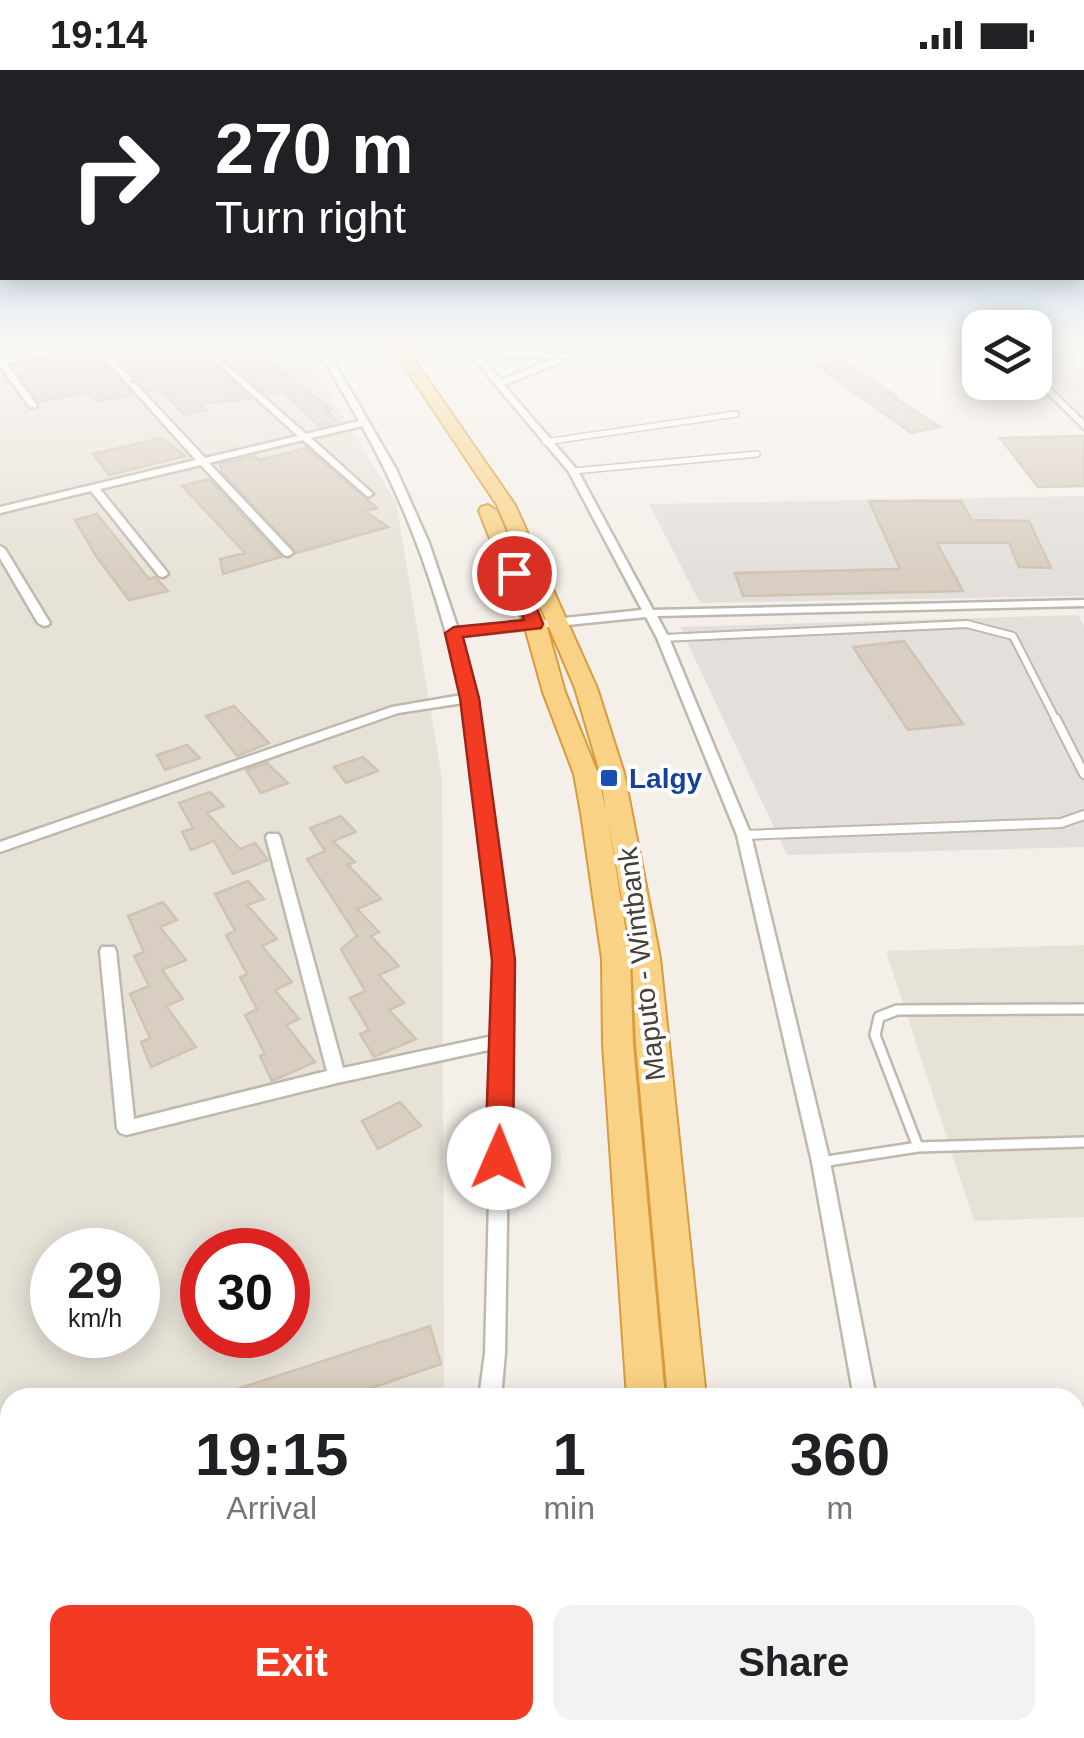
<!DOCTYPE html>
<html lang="en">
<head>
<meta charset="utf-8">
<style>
	:root { --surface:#fff; --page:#f2f2f2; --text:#202124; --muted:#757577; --accent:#f23b22 }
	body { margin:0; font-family:Arial,sans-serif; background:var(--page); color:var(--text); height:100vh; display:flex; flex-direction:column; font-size:38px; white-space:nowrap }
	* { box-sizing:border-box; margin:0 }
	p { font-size:32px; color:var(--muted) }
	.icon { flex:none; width:55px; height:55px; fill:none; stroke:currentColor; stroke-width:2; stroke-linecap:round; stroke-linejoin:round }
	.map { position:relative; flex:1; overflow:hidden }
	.panel { position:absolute; left:0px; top:1318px; width:1085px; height:352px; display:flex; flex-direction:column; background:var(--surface); border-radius:30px 30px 0 0; box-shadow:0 5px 25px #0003 }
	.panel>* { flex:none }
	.top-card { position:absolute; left:0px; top:0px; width:1085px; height:210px; box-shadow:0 5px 25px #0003; background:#202124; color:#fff; overflow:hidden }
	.controls { position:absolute; left:962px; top:240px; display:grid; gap:20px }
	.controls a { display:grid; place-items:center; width:90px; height:90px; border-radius:20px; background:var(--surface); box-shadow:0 5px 25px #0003; font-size:50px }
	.speed { position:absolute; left:30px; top:1158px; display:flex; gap:20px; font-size:50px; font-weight:700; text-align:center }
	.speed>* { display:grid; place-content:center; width:130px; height:130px; border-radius:50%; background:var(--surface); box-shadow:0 5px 25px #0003; line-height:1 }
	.speed small { font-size:25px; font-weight:400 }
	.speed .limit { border:15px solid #d22; background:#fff; color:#111 }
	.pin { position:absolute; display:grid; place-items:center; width:85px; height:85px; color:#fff; margin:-42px; border:5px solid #fff; border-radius:50%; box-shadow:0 2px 10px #0007 }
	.me { position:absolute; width:110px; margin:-55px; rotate:1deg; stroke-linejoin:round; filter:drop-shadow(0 0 8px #0008) }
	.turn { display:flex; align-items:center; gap:35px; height:210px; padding:0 50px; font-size:45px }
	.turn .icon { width:130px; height:130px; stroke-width:2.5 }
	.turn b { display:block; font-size:70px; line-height:85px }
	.eta { display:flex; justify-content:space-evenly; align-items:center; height:170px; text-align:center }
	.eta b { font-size:60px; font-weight:800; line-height:70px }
	.primary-button { display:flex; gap:20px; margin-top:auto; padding:20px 50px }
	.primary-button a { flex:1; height:115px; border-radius:20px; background:var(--accent); color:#fff; font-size:40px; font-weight:800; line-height:115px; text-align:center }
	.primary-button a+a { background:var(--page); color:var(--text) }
	.status { display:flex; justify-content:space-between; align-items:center; height:70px; padding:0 50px; background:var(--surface); direction:ltr }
	.status svg { height:28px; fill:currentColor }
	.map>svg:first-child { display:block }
	.residential { fill:#e7e2d7; fill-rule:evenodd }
	.industrial { fill:#e3dfda }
	.building { fill:#d8cec1; stroke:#d0c3b2; stroke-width:2.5 }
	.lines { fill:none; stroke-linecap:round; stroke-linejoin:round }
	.service-far3-casing { stroke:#bfb8ac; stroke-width:8 }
	.service-far2-casing { stroke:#bfb8ac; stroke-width:10 }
	.service-far1-casing { stroke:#bfb8ac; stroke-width:12 }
	.service-casing { stroke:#bfb8ac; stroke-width:14 }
	.minor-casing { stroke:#bfb8ac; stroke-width:5 }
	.trunk-casing { stroke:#d89b3f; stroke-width:4 }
	.service-far3 { stroke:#fff; stroke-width:5 }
	.service-far2 { stroke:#fff; stroke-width:6 }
	.service-far1 { stroke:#fff; stroke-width:8 }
	.service { stroke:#fff; stroke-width:9 }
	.minor { fill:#fff; fill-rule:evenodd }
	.trunk { fill:#f9d285; fill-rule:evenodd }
	.route { fill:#f23b22; stroke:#9d2616; stroke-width:2.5 }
	.transit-dot { fill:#1a4fb4; stroke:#fff; stroke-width:4 }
	.labels { text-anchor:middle; stroke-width:8; stroke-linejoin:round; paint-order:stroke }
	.transit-label { font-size:28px; font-weight:bold; fill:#164399; stroke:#fff; text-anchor:start }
	.street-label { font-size:28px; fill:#474037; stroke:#fff }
</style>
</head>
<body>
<div class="status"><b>19:14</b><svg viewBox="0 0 49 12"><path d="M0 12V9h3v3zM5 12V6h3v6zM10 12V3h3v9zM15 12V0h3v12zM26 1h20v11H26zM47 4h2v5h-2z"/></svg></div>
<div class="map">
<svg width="1084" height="1668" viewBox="0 0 1084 1668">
	<rect width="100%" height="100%" fill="#f4f0e9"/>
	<path class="residential" d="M 0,275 L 300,275 L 396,432 L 442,709 L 444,1327 L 10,1328 L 10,1660 L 427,1660 L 426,1668 L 0,1668 ZM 52,1180 L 138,1180 L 138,1265 L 52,1265 ZM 202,1180 L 288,1180 L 288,1265 L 202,1265 Z
		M 1035,275 L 1084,275 L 1084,346 L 1035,294 Z
		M 1084,875 L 1084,1147 L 974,1151 L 886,881 Z"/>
	<path class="industrial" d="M 1084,426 L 1084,526 L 700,533 L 649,434 Z
		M 1078,545 L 1084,556 L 1084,777 L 787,785 L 680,557 Z
		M 1084,1595 L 1084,1668 L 1031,1668 L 1030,1660 L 1075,1660 L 1075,1596 Z"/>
	<path class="building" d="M 106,275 L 194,275 L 251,329 L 198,334 L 207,340 L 184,345 L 160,319 L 149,322 Z
		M 213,275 L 246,275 L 332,339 L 327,340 L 336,351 L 319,356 L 283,321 L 267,325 Z
		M 980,277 L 980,298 L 962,298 L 947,278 Z
		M 91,279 L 133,326 L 96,331 L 88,322 L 40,332 L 19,305 L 31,302 L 24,294 Z
		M 843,292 L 895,325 L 890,325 L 940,357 L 911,363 L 816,295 Z
		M 1084,366 L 1084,416 L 1038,417 L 1000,368 Z
		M 161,368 L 185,386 L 109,405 L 93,384 Z
		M 306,378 L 377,438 L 365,441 L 388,457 L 296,483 L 222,402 L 220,394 L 255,386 L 259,390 Z
		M 209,409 L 281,487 L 223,504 L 220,489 L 245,483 L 182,416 Z
		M 869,431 L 961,431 L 972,450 L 1029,451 L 1051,498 L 1019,497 L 1009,473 L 937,473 L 963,521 L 743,526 L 735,503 L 900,499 Z
		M 97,444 L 149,509 L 155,507 L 168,521 L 129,530 L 96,486 L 75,450 Z
		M 904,571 L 963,654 L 908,660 L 853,577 Z
		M 234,636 L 269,673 L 237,686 L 206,646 Z
		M 187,675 L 200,688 L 165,700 L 157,685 Z
		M 363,687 L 378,701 L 346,713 L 334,697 Z
		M 267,693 L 288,713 L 261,723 L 246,700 Z
		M 210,722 L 224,736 L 207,743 L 240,779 L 255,773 L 268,790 L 233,804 L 214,771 L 191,780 L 182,762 L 193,758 L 179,733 Z
		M 341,746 L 356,762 L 333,771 L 355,792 L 348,795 L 381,829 L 357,839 L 379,862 L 371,866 L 399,896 L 379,905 L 404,933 L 389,940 L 416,969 L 374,987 L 360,964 L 369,960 L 350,928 L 365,921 L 341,879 L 357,866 L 307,789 L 325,781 L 310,758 Z
		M 248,811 L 264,829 L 247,835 L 277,869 L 262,876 L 292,912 L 275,920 L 299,949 L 286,955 L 315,992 L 272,1011 L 260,986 L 265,984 L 245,945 L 257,939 L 240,907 L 247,904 L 226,865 L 235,861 L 215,824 Z
		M 163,832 L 177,850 L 160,857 L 186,890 L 162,900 L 183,929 L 166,936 L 196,977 L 151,997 L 141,972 L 150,968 L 130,924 L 149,916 L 134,886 L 144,882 L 128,846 Z
		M 400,1032 L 421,1056 L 378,1079 L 362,1051 Z
		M 430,1256 L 441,1294 L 343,1328 L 222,1328 L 222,1324 Z"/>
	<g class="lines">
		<g class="service-far3-casing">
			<path id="service-far3" d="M 545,372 L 736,344
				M 573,401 L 757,384"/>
		</g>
		<g class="service-far2-casing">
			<path id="service-far2" d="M 663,568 L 967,554 L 1013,566 L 1057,652"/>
		</g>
		<g class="service-far1-casing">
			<path id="service-far1" d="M 1056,649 L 1084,704
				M 744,765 L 1061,753 L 1084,745"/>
		</g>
		<g class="service-casing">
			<path id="service" d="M 918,1077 L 875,965 L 879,947 L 897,940 L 1084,939
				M 821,1092 L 918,1077 L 1084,1072"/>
		</g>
		<g class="minor-casing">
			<path id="minor" d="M 74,275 L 91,275 L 7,294 L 37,335 L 36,337 L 30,337 L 0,296 L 0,290 Z
				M 93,275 L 101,275 L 131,309 L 131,313 L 135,313 L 205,388 L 298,366 L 223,298 L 222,296 L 226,294 L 306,364 L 359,351 L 316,275 L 324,275 L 396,399 L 429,473 L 458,559 L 642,540 L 569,402 L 462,275 L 470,275 L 474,280 L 566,284 L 633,275 L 658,275 L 561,288 L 561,292 L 504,315 L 578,401 L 653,540 L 1084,530 L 1084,536 L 657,546 L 669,568 L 751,765 L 830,1092 L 876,1328 L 854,1328 L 812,1092 L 737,765 L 657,568 L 646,547 L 460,566 L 475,628 L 511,890 L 505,1283 L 501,1328 L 479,1328 L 485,1283 L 493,979 L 337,1013 L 126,1065 L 120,1063 L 117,1058 L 100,881 L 102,877 L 114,877 L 116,881 L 134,1049 L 327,1001 L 266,767 L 268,764 L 278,764 L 280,767 L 343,998 L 493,966 L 495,890 L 463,633 L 398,643 L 0,782 L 0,772 L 392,637 L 462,625 C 439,528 411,443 362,356 L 311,368 L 371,422 L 373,424 L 368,427 L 303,370 L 209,393 L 292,481 L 293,483 L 288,486 L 284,485 L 201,395 L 100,419 L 167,502 L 168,504 L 163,507 L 159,506 L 91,421 L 0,443 L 0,437 L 196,390 ZM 479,285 L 556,288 L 501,310 Z
				M 198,275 L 207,275 L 223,291 L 216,293 Z
				M 826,275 L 837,275 L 848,280 L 864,275 L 877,275 L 848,285 Z
				M 1035,303 L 1084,351 L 1084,359 L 1035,311 Z
				M 0,476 L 5,479 L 50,553 L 48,555 L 44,556 L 38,553 L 0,488 Z
				M 440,1660 L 466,1660 L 465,1668 L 439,1668 Z
				M 901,1660 L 927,1660 L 927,1668 L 901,1668 Z"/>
		</g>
		<g class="trunk-casing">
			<path id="trunk" d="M 390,275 L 404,275 L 515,435 L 597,618 L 624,703 L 660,888 L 706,1328 L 668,1328 L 636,974 L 632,888 L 608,748 L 630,889 L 633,974 L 665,1328 L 627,1328 L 603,974 L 602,889 L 581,743 L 574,704 L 543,622 L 524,554 L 479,441 L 481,437 L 488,435 L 497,441 L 546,554 L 565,622 L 598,704 L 606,742 L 600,703 L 575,618 L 497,435 Z
				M 610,1660 L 656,1660 L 656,1668 L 610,1668 Z
				M 661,1660 L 707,1660 L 707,1668 L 661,1668 Z"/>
		</g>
		<use href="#service-far3" class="service-far3"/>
		<use href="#service-far2" class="service-far2"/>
		<use href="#service-far1" class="service-far1"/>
		<use href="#service" class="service"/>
		<use href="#minor" class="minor"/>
		<use href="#trunk" class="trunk"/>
	</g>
	<linearGradient id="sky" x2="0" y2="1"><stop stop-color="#8ec0ea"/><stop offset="0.54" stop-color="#faf8f5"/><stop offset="1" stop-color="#faf8f5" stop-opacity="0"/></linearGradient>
	<rect width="1084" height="509" fill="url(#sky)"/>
	<path class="route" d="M 514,498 L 523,503 L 543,554 L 541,558 L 463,567 L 479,628 L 515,890 L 513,1088 L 509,1096 L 499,1100 L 489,1096 L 485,1088 L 492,890 L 460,628 L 445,563 L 454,557 L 524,550 L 506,503 Z"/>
	<rect class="transit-dot" x="599" y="698" width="20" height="20" rx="5"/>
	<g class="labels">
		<g class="transit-label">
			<text x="629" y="718">Lalgy</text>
		</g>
		<g class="street-label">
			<text transform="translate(641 894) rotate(-97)" y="10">Maputo - Wintbank</text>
		</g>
	</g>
</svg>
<div class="controls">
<a><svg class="icon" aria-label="layers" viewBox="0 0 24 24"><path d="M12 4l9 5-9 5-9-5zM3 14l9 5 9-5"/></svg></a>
</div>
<div class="speed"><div>29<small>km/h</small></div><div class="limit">30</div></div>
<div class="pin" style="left:514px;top:503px;background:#d93025"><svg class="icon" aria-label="arrive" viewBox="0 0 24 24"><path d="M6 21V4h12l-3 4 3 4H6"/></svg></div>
<svg class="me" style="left:499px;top:1088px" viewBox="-20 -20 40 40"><circle r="19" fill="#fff"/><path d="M0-13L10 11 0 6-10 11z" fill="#f23b22"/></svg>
<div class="top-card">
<div class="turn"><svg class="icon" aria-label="right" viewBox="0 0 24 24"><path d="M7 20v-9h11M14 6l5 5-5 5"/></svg><div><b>270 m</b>Turn right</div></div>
</div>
<section class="panel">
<div class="eta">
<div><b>19:15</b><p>Arrival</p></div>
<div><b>1</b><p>min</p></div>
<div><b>360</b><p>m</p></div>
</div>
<div class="primary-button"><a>Exit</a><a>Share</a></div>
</section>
</div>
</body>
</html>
